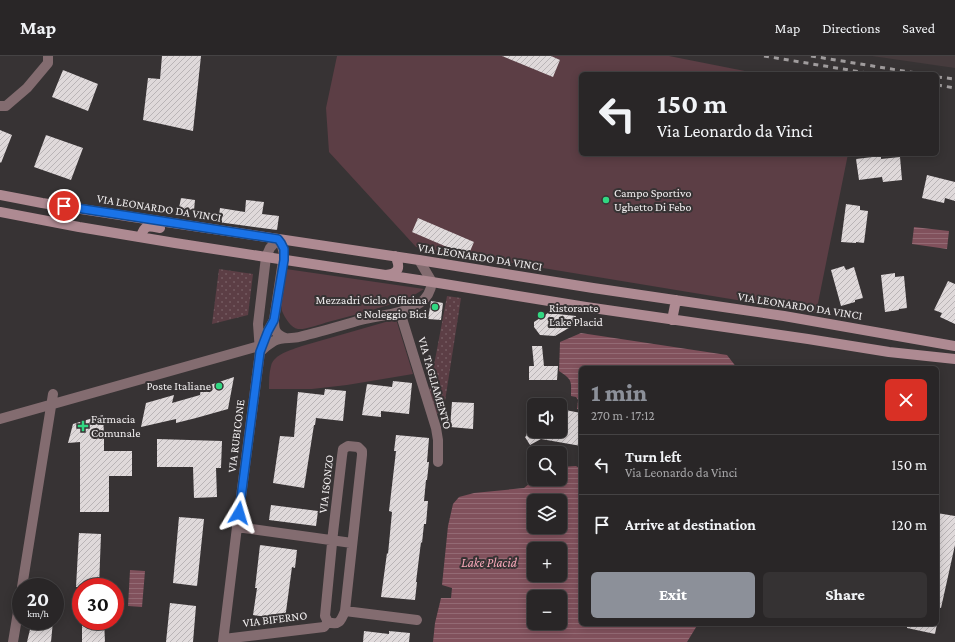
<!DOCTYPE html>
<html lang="en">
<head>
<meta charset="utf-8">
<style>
	:root { --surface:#292627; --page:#353233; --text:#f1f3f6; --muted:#a5a5a7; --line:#454344; --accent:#8c9099 }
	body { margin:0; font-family:"Crimson Pro",serif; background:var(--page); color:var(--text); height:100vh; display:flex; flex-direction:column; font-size:15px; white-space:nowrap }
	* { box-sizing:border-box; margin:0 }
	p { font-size:13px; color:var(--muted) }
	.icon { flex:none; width:22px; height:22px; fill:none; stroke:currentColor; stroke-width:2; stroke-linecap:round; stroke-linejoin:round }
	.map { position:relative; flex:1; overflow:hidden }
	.sheet { position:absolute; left:579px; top:310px; width:360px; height:260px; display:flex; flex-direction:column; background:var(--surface); border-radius:6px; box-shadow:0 2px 10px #0003,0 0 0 1px var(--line) }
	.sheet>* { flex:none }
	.banner { position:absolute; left:579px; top:16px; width:360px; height:84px; border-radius:6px; box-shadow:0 2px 10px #0003,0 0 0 1px var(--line); background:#292627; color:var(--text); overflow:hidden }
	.buttons { position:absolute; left:527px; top:342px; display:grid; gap:8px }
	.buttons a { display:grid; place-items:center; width:40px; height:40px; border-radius:6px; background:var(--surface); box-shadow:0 2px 10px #0003,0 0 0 1px var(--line); font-size:20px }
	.speed { position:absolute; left:12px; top:522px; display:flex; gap:8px; font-size:20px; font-weight:700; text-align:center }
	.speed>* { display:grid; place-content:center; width:52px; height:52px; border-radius:50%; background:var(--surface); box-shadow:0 2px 10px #0003,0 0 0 1px var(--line); line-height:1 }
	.speed small { font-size:10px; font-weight:400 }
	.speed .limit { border:6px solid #d22; background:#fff; color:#111 }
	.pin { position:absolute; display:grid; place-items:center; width:34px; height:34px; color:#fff; margin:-17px; border:2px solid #fff; border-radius:50%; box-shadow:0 1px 4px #0007 }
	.me { position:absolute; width:44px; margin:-22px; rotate:7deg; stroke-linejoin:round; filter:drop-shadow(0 0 3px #0008) }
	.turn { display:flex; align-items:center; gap:14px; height:84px; padding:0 12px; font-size:18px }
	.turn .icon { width:52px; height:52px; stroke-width:2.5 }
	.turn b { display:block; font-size:28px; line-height:34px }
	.round { display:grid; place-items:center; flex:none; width:42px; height:42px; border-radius:6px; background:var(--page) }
	.head { display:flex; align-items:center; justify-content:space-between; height:68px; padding:0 12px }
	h1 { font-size:24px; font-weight:800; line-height:30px; color:var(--accent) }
	.primary-button { display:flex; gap:8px; margin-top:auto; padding:8px 12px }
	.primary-button a { flex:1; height:46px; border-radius:6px; background:var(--accent); color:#fff; font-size:16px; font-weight:800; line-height:46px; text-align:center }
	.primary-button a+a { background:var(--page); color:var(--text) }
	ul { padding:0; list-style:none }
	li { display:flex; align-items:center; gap:12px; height:60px; padding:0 12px; border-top:1px solid var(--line) }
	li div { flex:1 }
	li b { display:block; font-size:15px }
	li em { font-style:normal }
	header { display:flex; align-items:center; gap:24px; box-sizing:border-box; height:56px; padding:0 20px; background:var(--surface); border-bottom:1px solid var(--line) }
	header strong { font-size:19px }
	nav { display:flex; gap:22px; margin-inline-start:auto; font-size:14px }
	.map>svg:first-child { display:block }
	.built { fill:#463b3d }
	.grass { fill:url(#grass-dots) }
	.park { fill:#5c3e45 }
	.water { fill:url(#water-rules); fill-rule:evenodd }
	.building { fill:url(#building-hatch) }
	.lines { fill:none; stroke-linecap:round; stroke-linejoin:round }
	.street { stroke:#836c70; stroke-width:10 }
	.secondary { stroke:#ae8a92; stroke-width:10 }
	.rail { stroke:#a09c9d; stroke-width:3; stroke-dasharray:5 5; stroke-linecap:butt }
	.route-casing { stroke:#114b97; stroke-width:10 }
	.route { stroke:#1a73e8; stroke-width:7 }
	.poi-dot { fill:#31d882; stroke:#373334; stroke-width:1.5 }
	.labels { text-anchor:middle; stroke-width:4; stroke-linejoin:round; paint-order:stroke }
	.poi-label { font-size:12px; fill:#f1eeef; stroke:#373334; text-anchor:start }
	.street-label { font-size:12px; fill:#f1eeef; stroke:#373334 }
	.water-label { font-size:13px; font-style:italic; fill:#f6a7b8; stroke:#373334 }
</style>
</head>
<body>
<header>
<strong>Map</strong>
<nav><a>Map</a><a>Directions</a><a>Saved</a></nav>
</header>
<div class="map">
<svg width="955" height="586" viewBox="0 0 955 586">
	<defs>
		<pattern id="grass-dots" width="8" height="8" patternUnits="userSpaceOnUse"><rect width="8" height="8" fill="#5c3e45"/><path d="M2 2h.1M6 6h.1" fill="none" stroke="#745a60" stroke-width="1.8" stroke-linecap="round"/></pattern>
		<pattern id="water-rules" width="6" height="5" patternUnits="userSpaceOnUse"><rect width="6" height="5" fill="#81515c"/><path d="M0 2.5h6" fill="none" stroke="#936a74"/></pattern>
		<pattern id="building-hatch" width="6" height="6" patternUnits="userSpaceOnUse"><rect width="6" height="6" fill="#dfd9da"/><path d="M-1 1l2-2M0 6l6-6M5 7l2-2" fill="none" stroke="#b9b4b6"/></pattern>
	</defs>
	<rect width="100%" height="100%" fill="#373334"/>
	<path class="built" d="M 872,0 L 955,0 L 955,12 Z"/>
	<path class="grass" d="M 219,213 L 253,218 L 248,259 L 212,268 Z
		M 447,240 L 461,242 L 443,358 L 433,357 L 428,341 Z"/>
	<path class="park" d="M 337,0 L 669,0 L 760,18 L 581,18 L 581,98 L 848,98 L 816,257 L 416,191 L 329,96 L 326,52 Z
		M 286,213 L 424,233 L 411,241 L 399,246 C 375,253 352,260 328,266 C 321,268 305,274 298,273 C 291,272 285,262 282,255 C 279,244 284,225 286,213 Z
		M 396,263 L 413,318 L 347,329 L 312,333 L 269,333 C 269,326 269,317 271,310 C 274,298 291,294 302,290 Z"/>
	<path class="water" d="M 914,171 L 949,175 L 947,193 L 912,188 Z
		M 581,277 L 727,299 L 737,312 L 581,312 L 581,354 L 577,353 L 578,344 L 576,341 L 571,340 C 571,325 573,324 559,315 L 560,286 Z
		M 576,410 L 581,413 L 581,568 L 698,568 L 687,586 L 433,586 L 435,567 L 441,542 L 451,542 L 452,532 L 442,529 L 448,470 L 453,448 L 459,441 L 474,437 L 524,432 L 535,423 L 560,423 L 560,411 ZM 534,445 L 560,445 L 560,471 L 534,471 ZM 534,493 L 560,493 L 560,519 L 534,519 ZM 534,541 L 560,541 L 560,567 L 534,567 Z
		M 130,514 L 145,515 L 142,551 L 128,550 Z"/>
	<path class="building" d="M 162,0 L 201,0 L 193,75 L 143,64 L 148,22 L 160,23 Z
		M 502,0 L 551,0 L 560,4 L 553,21 Z
		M 63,14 L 98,28 L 88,55 L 52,41 Z
		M 0,74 L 12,79 L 1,107 L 0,106 Z
		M 46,79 L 83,92 L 71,124 L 34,111 Z
		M 881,100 L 881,103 L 900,101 L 902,124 L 883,126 L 882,121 L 859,124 L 856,103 Z
		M 927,119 L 955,126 L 955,145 L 945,142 L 944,147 L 922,142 Z
		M 181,142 L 195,144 L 194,154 L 179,152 Z
		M 246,144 L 264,146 L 262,158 L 279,160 L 277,174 L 218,166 L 220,152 L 245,156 Z
		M 846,148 L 860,150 L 860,154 L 868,155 L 864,187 L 856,186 L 856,187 L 841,186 Z
		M 418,162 L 474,186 L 468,200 L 412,176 Z
		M 844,210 L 846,214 L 854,211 L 863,242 L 855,244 L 855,246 L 841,250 L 831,214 Z
		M 895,217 L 895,221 L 904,220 L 907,252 L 899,253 L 899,254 L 885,256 L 881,219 Z
		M 948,225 L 955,228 L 955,268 L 940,261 L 942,257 L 934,254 Z
		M 431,245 L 443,247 L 441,264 L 428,263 Z
		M 548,257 L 576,260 L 574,269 L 555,280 L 540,279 L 534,271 L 534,266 Z
		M 532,290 L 542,290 L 544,310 L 558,310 L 557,324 L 529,324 L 529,310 L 534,310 Z
		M 234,321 L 228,353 L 196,362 L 176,367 L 176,363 L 141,371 L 146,347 L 174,339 L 172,347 L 200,339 L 201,332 Z
		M 393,325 L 412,327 L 409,358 L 381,355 L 381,361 L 362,359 L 367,328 L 392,331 Z
		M 325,333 L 346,335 L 343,365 L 316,362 L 315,369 L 314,369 L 304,432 L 273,427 L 280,380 L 294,381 L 298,336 L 324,339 Z
		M 452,346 L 474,347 L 473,373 L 450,371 Z
		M 560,353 L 581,357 L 581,390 L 541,383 L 530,389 L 525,381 L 526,380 L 527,375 L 560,375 Z
		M 103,359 L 104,379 L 102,379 L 103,382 L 104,382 L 104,395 L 132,395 L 132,420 L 109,420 L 109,456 L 80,456 L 80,386 L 68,387 L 73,368 Z
		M 396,379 L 429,382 L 427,406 L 429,406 L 427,424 L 426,424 L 424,445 L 428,445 L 426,468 L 424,468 L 422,487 L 421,486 L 416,526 L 417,526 L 415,544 L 381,541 L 387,497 L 388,498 L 392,456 L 389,455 L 396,395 L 394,395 Z
		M 157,383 L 222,385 L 221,412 L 216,412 L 217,441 L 194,442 L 193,411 L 157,411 Z
		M 271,449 L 318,455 L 316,470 L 269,464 Z
		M 937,457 L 955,460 L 955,489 L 941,552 L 937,551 Z
		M 179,461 L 204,463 L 197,530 L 173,527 Z
		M 79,477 L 101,478 L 99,531 L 76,531 Z
		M 260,489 L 297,494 L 295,512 L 292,511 L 285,563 L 253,559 L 257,532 L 255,532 Z
		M 170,547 L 196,550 L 193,586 L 166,586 Z
		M 32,565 L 53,565 L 51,586 L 27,586 Z
		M 104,565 L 105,586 L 82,586 L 82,566 Z
		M 907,568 L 937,568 L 935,578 L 907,572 Z
		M 364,575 L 389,578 L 389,575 L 410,577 L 409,586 L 363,586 Z"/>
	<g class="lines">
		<path class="street" d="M 0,50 L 6,50 L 27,32 L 48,7 L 48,0
			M 400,256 L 436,372 L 438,384 L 438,406
			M 261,292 L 268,275 L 274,264
			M 260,296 C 264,292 269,288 274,285 C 282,281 291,283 299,281 C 320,276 340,270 361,264 C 381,259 404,258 420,247 C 427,242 431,234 432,226 L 419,204
			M 0,363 L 259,290
			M 348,390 L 358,391 L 362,395 L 362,399 L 345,555 C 341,565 339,570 328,566 L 325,560 L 333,477 L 342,400 L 343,393 Z
			M 237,471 L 352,487
			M 22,531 L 53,338
			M 345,555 L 417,564
			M 224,583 L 324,571 L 328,566
			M 13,586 L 21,538
			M 223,586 L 237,471 L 260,296 L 258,268 L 266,201 L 270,192 L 278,183 L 282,190 L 284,198 L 274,264 C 274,274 275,278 285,282"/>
		<path class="secondary" d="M 0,139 L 42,147 L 146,163 L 419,204 L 593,232 L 784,260 L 955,290
			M 0,156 L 79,171 L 175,187 L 266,201 L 432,226 L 586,251 L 808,283 L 889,296 L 955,303
			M 141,181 C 144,168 149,170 160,172
			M 386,219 C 399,217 401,212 395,200
			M 672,264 L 676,244"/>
		<path class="rail" d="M 764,0 L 873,18
			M 811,0 L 922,18
			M 937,21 L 955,23
			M 937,29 L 955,32"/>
	</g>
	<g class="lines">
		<g class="route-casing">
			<path id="route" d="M 64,150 L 278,183 L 281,187 L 284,193 L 284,204 L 274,264 L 268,275 L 260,296 L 239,457"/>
		</g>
		<use href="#route" class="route"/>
	</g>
	<g class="poi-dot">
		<circle cx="606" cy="144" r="4"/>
		<circle cx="435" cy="251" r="4"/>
		<circle cx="541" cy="259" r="4"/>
		<circle cx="219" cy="330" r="4"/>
		<path d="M81 364h4v4h4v4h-4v4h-4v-4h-4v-4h4z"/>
	</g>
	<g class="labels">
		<g class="poi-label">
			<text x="614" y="141">Campo Sportivo<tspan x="614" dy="14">Ughetto Di Febo</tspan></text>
			<text x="427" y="248" text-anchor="end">Mezzadri Ciclo Officina<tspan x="427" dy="14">e Noleggio Bici</tspan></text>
			<text x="549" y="256">Ristorante<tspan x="549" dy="14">Lake Placid</tspan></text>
			<text x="211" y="334" text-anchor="end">Poste Italiane</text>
			<text x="91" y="367">Farmacia<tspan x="91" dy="14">Comunale</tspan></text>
		</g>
		<g class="street-label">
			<text transform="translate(159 152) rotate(9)" y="4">VIA LEONARDO DA VINCI</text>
			<text transform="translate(480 201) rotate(9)" y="4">VIA LEONARDO DA VINCI</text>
			<text transform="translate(800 250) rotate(9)" y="4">VIA LEONARDO DA VINCI</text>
			<text transform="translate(435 327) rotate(74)" y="4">VIA TAGLIAMENTO</text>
			<text transform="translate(236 380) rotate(-83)" y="4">VIA RUBICONE</text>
			<text transform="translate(326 428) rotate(-83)" y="4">VIA ISONZO</text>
			<text transform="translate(275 563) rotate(-7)" y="4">VIA BIFERNO</text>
		</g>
		<g class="water-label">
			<text x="489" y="511">Lake Placid</text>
		</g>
	</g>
</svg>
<div class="buttons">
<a><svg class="icon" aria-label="sound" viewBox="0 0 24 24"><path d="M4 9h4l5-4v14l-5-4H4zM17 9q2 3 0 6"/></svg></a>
<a><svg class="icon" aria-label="search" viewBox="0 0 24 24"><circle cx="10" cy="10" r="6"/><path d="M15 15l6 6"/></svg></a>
<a><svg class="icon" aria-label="layers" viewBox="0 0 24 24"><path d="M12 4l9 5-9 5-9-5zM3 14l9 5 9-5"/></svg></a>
<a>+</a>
<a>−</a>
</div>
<div class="speed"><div>20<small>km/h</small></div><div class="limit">30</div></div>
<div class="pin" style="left:64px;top:150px;background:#d93025"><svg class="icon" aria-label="arrive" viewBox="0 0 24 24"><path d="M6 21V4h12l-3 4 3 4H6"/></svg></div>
<svg class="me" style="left:239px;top:457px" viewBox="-20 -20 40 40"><path d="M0-17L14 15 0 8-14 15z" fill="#1a73e8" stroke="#fff" stroke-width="4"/></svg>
<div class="banner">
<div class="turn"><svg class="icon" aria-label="left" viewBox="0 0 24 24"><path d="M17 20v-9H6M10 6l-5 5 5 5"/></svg><div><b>150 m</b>Via Leonardo da Vinci</div></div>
</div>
<section class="sheet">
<div class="head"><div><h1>1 min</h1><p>270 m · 17:12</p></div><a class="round" style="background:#d93025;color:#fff"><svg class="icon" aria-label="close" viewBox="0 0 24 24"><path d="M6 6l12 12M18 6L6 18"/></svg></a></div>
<ul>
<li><svg class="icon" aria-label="left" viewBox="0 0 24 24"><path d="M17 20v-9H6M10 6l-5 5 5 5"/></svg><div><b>Turn left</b><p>Via Leonardo da Vinci</p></div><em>150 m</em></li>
<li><svg class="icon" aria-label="arrive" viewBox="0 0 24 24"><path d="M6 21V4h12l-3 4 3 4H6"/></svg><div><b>Arrive at destination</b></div><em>120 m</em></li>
</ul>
<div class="primary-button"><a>Exit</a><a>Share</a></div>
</section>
</div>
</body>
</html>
